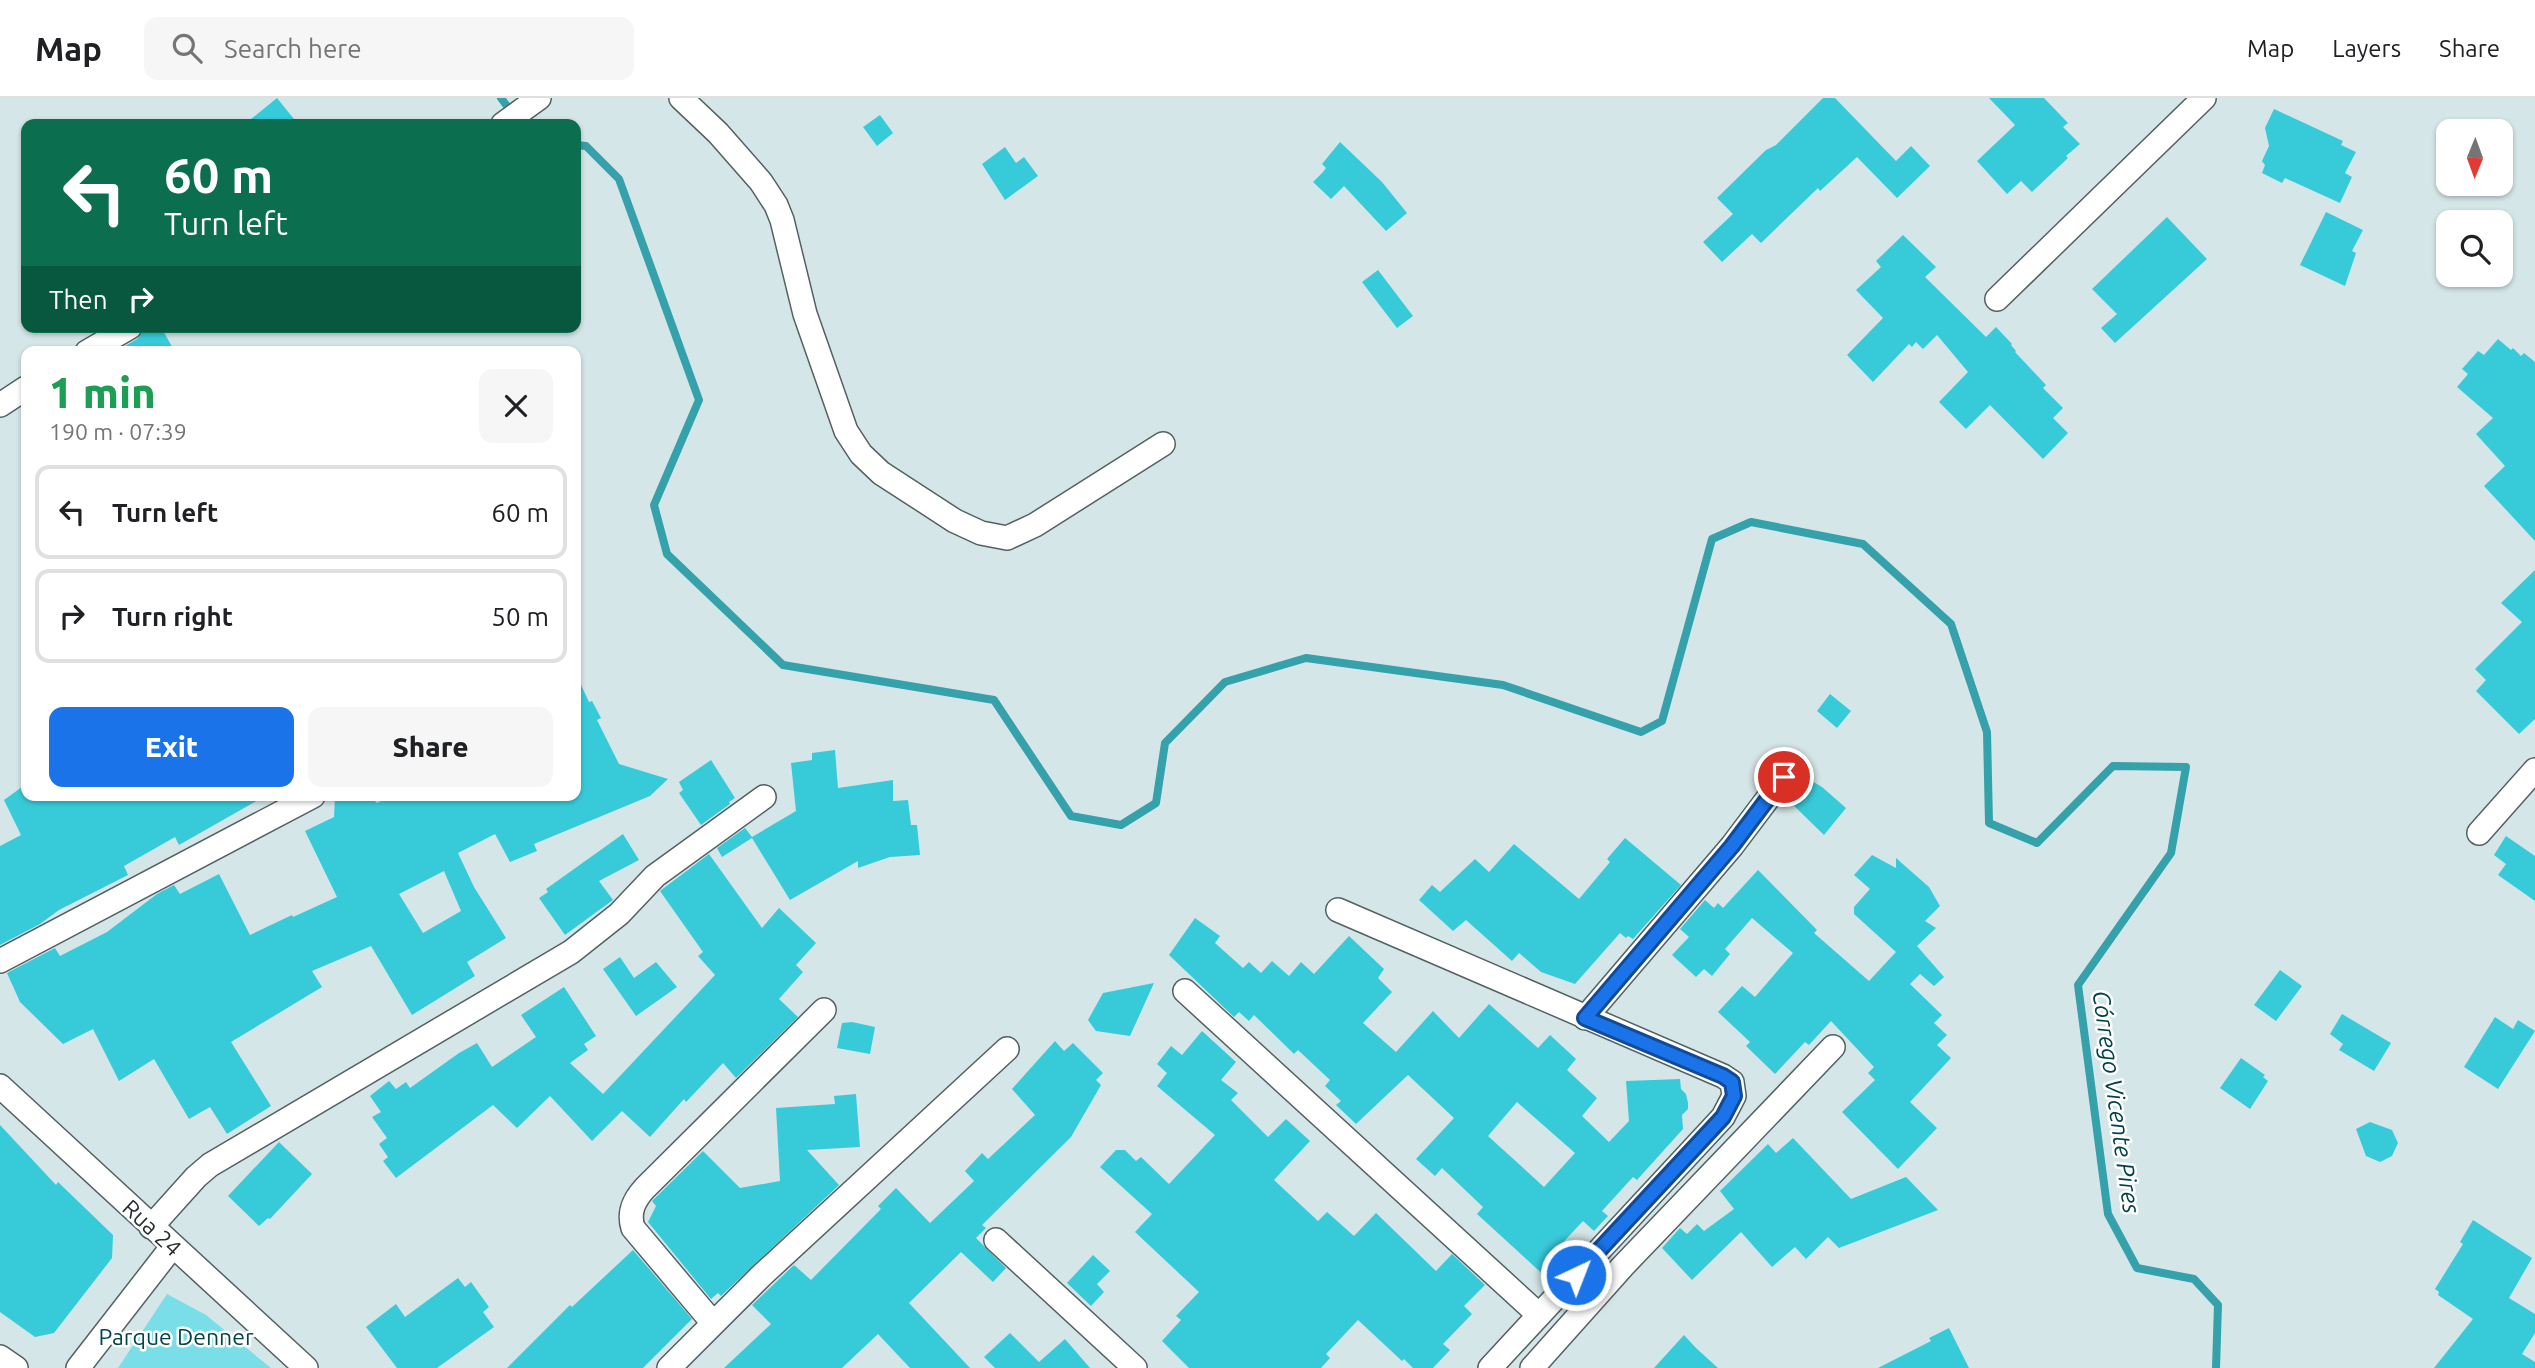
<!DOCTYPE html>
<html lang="en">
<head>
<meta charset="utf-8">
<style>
	:root { --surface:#fff; --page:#f6f6f6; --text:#202124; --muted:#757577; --line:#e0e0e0; --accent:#1a73e8 }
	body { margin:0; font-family:Ubuntu,sans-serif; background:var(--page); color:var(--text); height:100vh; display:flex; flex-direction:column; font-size:26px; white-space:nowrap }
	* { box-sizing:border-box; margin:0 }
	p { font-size:23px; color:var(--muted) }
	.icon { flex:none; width:38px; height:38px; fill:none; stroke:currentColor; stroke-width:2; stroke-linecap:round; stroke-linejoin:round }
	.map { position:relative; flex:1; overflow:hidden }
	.sheet { position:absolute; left:21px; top:248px; width:560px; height:455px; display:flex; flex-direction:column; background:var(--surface); border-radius:14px; box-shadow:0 2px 5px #0004 }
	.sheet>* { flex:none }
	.top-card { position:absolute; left:21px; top:21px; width:560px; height:214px; border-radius:14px; box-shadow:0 2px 5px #0004; background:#0b6e4f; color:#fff; overflow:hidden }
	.needle { width:46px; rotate:181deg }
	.controls { position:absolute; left:2436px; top:21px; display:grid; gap:14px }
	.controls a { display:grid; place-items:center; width:77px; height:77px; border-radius:14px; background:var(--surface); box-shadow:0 2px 5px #0004; font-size:35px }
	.pin { position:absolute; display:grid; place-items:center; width:60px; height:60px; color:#fff; margin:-30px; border:4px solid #fff; border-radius:50%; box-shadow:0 2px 7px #0007 }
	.me { position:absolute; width:77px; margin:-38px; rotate:43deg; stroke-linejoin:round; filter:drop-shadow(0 0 5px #0008) }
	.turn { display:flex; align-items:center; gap:24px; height:147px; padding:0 28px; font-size:32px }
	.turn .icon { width:91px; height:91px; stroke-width:2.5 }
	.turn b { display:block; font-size:49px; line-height:60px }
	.then { display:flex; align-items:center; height:66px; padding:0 28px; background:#0003; gap:14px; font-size:26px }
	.round { display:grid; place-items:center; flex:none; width:74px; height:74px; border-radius:14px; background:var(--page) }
	.head { display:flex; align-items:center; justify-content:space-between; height:119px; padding:0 28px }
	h1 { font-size:42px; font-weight:800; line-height:52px; color:#1e9e55 }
	.button { display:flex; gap:14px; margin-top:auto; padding:14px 28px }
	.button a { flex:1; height:80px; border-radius:14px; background:var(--accent); color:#fff; font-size:28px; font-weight:800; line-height:80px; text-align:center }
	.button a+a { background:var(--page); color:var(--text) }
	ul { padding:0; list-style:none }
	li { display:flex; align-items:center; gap:21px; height:94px; margin:0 14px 10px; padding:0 14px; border:4px solid var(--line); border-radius:14px }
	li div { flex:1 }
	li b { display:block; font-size:26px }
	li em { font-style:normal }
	header { display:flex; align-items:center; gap:42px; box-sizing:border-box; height:98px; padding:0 35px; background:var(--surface); border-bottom:2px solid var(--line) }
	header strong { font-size:33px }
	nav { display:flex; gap:38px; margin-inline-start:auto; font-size:24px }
	.search { width:490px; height:63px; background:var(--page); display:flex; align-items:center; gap:18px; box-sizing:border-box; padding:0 24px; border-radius:14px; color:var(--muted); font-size:26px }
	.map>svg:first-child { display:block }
	.green { fill:#7adee9 }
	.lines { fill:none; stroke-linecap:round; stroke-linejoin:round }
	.stream { stroke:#34a1ab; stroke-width:8 }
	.building { fill:#37cbd9; fill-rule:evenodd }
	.minor-casing { stroke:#526163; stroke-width:26 }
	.minor { stroke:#fff; stroke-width:23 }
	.route-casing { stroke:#114b97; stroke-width:18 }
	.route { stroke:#1a73e8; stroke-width:12 }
	.labels { text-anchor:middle; stroke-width:5; stroke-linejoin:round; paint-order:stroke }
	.street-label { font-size:23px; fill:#282e2f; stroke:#fff }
	.park-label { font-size:23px; fill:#01454a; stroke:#fff }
	.water-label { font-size:24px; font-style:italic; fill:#004248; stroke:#fff }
</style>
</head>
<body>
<header>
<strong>Map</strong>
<div class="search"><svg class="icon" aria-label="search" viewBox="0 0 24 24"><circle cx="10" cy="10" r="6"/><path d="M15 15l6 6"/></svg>Search here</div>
<nav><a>Map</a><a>Layers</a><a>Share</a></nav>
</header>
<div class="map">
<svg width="2535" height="1270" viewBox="0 0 2535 1270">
	<rect width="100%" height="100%" fill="#d5e6e8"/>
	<path class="green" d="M 167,1196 L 206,1217 L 271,1270 L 118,1270 Z"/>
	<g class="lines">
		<path class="stream" d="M 501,0 L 512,15
			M 576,47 L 586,48 L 619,81 L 699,302 L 654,407 L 667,456 L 783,567 L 994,602 L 1071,718 L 1121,727 L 1156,705 L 1165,645 L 1225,584 L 1306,560 L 1503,587 L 1641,634 L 1662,623 L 1712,441 L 1751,424 L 1863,446 L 1951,526 L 1987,634 L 1989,725 L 2037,745 L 2113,668 L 2186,669 L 2171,755 L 2078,887 L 2108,1116 L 2137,1170 L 2194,1181 L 2218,1207 L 2216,1270"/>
	</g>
	<path class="building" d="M 277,0 L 298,26 L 245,26 Z
		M 1823,0 L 1835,0 L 1896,63 L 1911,48 L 1930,68 L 1897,100 L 1857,59 L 1820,93 L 1818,90 L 1761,145 L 1752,136 L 1722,164 L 1703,144 L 1733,116 L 1717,100 L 1766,52 L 1776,47 Z
		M 1989,0 L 2044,0 L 2068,25 L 2063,29 L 2080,46 L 2066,58 L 2068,60 L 2032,94 L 2021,83 L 2007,96 L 1977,63 L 2015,27 Z
		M 2274,11 L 2343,43 L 2341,47 L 2356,54 L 2345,75 L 2352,79 L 2340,105 L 2285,80 L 2282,85 L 2262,75 L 2265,67 L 2262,63 L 2269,48 L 2265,30 Z
		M 880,17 L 893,35 L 877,48 L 863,29 Z
		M 1340,44 L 1382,84 L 1407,115 L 1386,133 L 1344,88 L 1331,101 L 1313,84 L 1323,74 L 1326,70 L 1322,66 Z
		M 1005,49 L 1016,65 L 1024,59 L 1038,78 L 1005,102 L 982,66 Z
		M 2326,114 L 2363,132 L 2352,153 L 2356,155 L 2345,188 L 2300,167 Z
		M 2167,119 L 2207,161 L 2115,245 L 2101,230 L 2117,216 L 2092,191 Z
		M 1903,137 L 1936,169 L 1925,179 L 1986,239 L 1996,229 L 2012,246 L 2011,247 L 2016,253 L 2015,254 L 2046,287 L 2043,290 L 2063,310 L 2053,320 L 2068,335 L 2043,361 L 1990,307 L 1966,331 L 1939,304 L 1968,274 L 1937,237 L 1923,251 L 1916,244 L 1912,249 L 1909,246 L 1873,284 L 1847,257 L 1883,220 L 1856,192 L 1881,169 L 1876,163 Z
		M 1378,172 L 1413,218 L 1397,230 L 1362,184 Z
		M 150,229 L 161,229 L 175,254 L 115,254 L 137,241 L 143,233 Z
		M 2498,241 L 2511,252 L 2513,250 L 2521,258 L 2524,255 L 2535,264 L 2535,443 L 2484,388 L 2505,368 L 2476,336 L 2493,320 L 2457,289 L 2468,276 L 2462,271 L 2478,253 L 2484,257 Z
		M 2535,472 L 2535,621 L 2519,636 L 2476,593 L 2486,582 L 2475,571 L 2522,524 L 2501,505 Z
		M 576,576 L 589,604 L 592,603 L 601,620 L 597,622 L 619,666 L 668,681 L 650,698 L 534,746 L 537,753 L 510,764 L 495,736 L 458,755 L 474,789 L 506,840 L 467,864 L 475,878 L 412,917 L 371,848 L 312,873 L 322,889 L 231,944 L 271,1008 L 227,1036 L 210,1009 L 189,1021 L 154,961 L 119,983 L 93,931 L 63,946 L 20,904 L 7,875 L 55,850 L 60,858 L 107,834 L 157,796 L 174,787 L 180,796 L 219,776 L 250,837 L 292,817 L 293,819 L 337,799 L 305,733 L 334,719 L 335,698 L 369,698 L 377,705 L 391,698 L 576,698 ZM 444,773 L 461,813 L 423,835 L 399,796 Z
		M 1830,596 L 1851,613 L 1837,630 L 1817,613 Z
		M 835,652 L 838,690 L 893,682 L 893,703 L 908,702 L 911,727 L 917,727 L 920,757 L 890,759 L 858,770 L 858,763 L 790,802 L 752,740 L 722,759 L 717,750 L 745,730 L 752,739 L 796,713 L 791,665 L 812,662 L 812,655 Z
		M 711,662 L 735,700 L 729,704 L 730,706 L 701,727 L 679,695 L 683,692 L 679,684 Z
		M 1807,680 L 1822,689 L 1846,710 L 1824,737 L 1788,702 Z
		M 22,689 L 26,698 L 265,698 L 179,747 L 175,739 L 154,751 L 124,768 L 128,777 L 59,812 L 40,826 L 0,847 L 0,748 L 21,737 L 4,702 Z
		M 623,736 L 639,762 L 599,783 L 613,802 L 565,837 L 539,800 L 548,794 L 546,791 Z
		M 2506,738 L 2535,758 L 2535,803 L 2498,777 L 2506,766 L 2494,757 Z
		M 1625,740 L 1681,787 L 1633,841 L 1628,838 L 1626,840 L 1620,835 L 1575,886 L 1541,874 L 1519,855 L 1512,863 L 1466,822 L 1453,833 L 1419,802 L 1432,787 L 1440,794 L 1475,761 L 1489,774 L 1514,746 L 1579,801 L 1610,764 L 1607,761 Z
		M 709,756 L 762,830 L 779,810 L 816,845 L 796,867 L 803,874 L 779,901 L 798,919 L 736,980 L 723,965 L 686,1004 L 684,1001 L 650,1039 L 622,1013 L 592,1043 L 550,998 L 517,1030 L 493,1007 L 396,1080 L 383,1063 L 388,1059 L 379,1046 L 387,1040 L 372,1019 L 381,1014 L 370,998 L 389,983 L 396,991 L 406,984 L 410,990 L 459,955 L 477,945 L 492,969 L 536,939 L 521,917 L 564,889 L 596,938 L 584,946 L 588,952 L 570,965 L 603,996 L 715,877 L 698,858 L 703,854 L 660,793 Z
		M 1872,757 L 1896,770 L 1896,760 L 1929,789 L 1940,808 L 1925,823 L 1936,830 L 1917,848 L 1944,879 L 1934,888 L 1920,876 L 1910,886 L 1942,917 L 1934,925 L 1947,937 L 1937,947 L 1951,960 L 1910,1004 L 1937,1030 L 1898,1071 L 1842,1014 L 1875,982 L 1868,975 L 1874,969 L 1831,923 L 1809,947 L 1805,944 L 1775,976 L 1746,948 L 1750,944 L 1718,914 L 1742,888 L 1755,899 L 1793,855 L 1752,820 L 1725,851 L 1730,856 L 1712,878 L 1704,871 L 1696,879 L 1672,857 L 1689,839 L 1680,831 L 1705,802 L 1714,810 L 1718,805 L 1723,810 L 1758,772 L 1817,832 L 1814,835 L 1869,883 L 1896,854 L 1854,816 L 1854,809 L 1870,791 L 1854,777 Z
		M 1195,820 L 1220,838 L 1215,845 L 1243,870 L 1249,864 L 1261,875 L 1272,863 L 1289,878 L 1301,864 L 1314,876 L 1349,838 L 1384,871 L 1378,880 L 1392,894 L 1363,925 L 1396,954 L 1433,913 L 1459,940 L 1489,906 L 1538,950 L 1550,937 L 1576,961 L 1567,972 L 1597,1000 L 1582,1018 L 1609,1044 L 1629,1023 L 1626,983 L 1680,981 L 1681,991 L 1686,996 L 1688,1005 L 1688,1011 L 1682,1017 L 1683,1031 L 1637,1082 L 1633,1079 L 1602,1113 L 1608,1118 L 1594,1133 L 1583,1123 L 1554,1154 L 1563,1162 L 1547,1180 L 1477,1116 L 1483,1109 L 1442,1070 L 1435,1078 L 1416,1061 L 1454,1020 L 1408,977 L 1356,1026 L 1336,1007 L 1341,1003 L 1325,988 L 1330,982 L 1298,952 L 1294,956 L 1254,917 L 1249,923 L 1239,914 L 1234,919 L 1169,857 ZM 1517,1004 L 1575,1055 L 1544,1089 L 1488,1038 Z
		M 620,859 L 634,880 L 656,864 L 677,889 L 636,918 L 603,871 Z
		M 2280,872 L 2302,888 L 2276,923 L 2254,907 Z
		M 1154,885 L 1130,938 L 1096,933 L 1088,922 L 1103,895 Z
		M 2342,916 L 2391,945 L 2374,973 L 2339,952 L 2343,946 L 2330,936 Z
		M 2495,919 L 2513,931 L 2518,922 L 2535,933 L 2498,991 L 2464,969 Z
		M 852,924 L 875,929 L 870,956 L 837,950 L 842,925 Z
		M 1202,933 L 1236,964 L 1221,982 L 1238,995 L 1231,1002 L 1268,1039 L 1286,1021 L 1310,1043 L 1274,1082 L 1318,1123 L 1327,1114 L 1354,1138 L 1376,1115 L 1436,1173 L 1452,1156 L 1485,1187 L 1464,1208 L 1472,1216 L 1443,1246 L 1450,1252 L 1433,1270 L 1413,1270 L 1404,1261 L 1402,1263 L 1358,1222 L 1326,1256 L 1330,1260 L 1321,1270 L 1189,1270 L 1162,1243 L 1181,1222 L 1176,1218 L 1199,1194 L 1135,1134 L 1152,1116 L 1100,1069 L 1116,1052 L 1125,1052 L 1136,1063 L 1141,1059 L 1169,1086 L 1215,1037 L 1157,988 L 1167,975 L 1157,966 L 1171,948 L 1182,957 Z
		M 1055,943 L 1064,953 L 1073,945 L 1103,975 L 1096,982 L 1101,987 L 1071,1039 L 982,1127 L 986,1130 L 976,1140 L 1006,1170 L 993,1184 L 961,1154 L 909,1205 L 970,1270 L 910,1270 L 878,1236 L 842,1270 L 724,1270 L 771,1226 L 752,1207 L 794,1167 L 811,1182 L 881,1111 L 878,1108 L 896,1090 L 930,1125 L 974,1083 L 965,1073 L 982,1055 L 988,1061 L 1035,1017 L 1012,991 Z
		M 2241,960 L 2265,977 L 2263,979 L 2268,983 L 2250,1011 L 2220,990 Z
		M 856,996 L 860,1049 L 807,1052 L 839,1087 L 721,1198 L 718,1195 L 711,1201 L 648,1124 L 656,1108 L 652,1103 L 703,1053 L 740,1090 L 780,1083 L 776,1010 L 835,1006 L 834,998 Z
		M 2370,1024 L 2392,1032 L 2398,1045 L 2392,1058 L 2380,1064 L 2366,1058 L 2356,1031 Z
		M 0,1027 L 56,1087 L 58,1084 L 113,1137 L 112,1160 L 54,1235 L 35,1239 L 0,1214 Z
		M 1793,1040 L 1851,1101 L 1906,1079 L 1938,1112 L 1839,1150 L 1828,1139 L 1806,1161 L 1795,1149 L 1772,1169 L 1741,1134 L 1692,1182 L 1662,1150 L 1680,1130 L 1687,1136 L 1697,1126 L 1704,1133 L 1734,1111 L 1720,1093 L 1768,1046 L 1776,1055 Z
		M 279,1044 L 312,1076 L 270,1121 L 268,1120 L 259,1128 L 228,1098 Z
		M 2473,1122 L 2532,1160 L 2509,1200 L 2535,1216 L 2535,1235 L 2522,1256 L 2535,1264 L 2535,1270 L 2434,1270 L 2473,1221 L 2438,1197 L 2439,1194 L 2435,1191 L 2463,1146 L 2460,1144 Z
		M 633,1152 L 692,1221 L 643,1270 L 507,1270 L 570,1207 L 572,1209 Z
		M 1093,1157 L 1110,1173 L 1097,1186 L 1104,1194 L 1091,1208 L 1067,1185 Z
		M 458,1180 L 465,1189 L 471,1184 L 489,1209 L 483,1214 L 494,1229 L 437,1270 L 397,1270 L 366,1229 L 396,1206 L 405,1219 Z
		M 1949,1230 L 1969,1270 L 1878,1270 L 1931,1243 L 1929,1240 Z
		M 1010,1235 L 1039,1264 L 1065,1241 L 1090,1270 L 995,1270 L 984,1259 Z
		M 1684,1237 L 1696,1250 L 1718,1270 L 1654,1270 Z"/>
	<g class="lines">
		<g class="minor-casing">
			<path id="minor" d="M 681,0 L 718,35 L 761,84 L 776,107 L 782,122 L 805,216 L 846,333 L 861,356 L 881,375 L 955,423 L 981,435 L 1007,440 L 1035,427 L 1163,346
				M 503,26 L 539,0
				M 1997,201 L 2204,0
				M 87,254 L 130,229
				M 0,307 L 26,290
				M 2479,735 L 2535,672
				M 1338,812 L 1723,978 L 1732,984 L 1734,998 L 1723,1019 L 1490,1270
				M 0,863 L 313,698
				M 1185,893 L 1539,1217
				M 1585,920 L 1732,748 L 1784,679
				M 0,988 L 306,1270
				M 151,1129 L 196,1079 L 210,1067 L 571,854 L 619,816 L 655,778 L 764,699
				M 996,1142 L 1135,1270
				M 713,1225 L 633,1130 C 628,1114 634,1102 645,1090 L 824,912
				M 0,1259 L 16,1270
				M 78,1270 L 172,1149
				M 669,1270 L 761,1178 L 1007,951
				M 1532,1270 L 1623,1168 L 1833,949"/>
		</g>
		<use href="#minor" class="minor"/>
	</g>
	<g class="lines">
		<g class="route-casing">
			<path id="route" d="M 1576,1177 L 1723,1019 L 1734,998 L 1732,984 L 1723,978 L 1585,920 L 1732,748 L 1784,679"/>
		</g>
		<use href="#route" class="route"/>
	</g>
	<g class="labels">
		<g class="street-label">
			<text transform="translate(152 1130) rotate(43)" y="8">Rua 24</text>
		</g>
		<g class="park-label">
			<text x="176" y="1247">Parque Denner</text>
		</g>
		<g class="water-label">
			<text transform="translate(2116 1004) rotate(82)" y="8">Córrego Vicente Pires</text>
		</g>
	</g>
</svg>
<div class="controls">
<a><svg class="needle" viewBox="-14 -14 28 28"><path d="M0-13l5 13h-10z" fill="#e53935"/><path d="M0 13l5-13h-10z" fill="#757577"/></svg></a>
<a><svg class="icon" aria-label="search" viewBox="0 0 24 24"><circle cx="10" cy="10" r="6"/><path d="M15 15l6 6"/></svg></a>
</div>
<div class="pin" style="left:1784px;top:679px;background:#d93025"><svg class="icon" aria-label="arrive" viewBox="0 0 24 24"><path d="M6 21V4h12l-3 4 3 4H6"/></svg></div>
<svg class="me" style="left:1576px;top:1177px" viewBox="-20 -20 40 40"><circle r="17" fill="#1a73e8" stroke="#fff" stroke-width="3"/><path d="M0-11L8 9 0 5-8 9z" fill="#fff"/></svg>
<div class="top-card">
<div class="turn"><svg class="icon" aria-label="left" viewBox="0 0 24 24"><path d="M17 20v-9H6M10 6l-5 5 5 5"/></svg><div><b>60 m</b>Turn left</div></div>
<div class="then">Then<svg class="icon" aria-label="right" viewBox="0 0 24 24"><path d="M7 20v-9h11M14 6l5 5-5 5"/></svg></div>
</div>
<section class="sheet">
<div class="head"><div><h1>1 min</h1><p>190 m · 07:39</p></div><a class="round"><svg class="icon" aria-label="close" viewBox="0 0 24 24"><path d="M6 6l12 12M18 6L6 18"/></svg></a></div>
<ul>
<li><svg class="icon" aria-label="left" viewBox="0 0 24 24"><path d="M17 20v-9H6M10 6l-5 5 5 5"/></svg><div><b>Turn left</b></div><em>60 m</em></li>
<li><svg class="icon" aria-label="right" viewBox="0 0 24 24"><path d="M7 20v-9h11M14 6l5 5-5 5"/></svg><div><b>Turn right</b></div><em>50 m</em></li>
</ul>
<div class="button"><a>Exit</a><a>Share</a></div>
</section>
</div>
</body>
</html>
